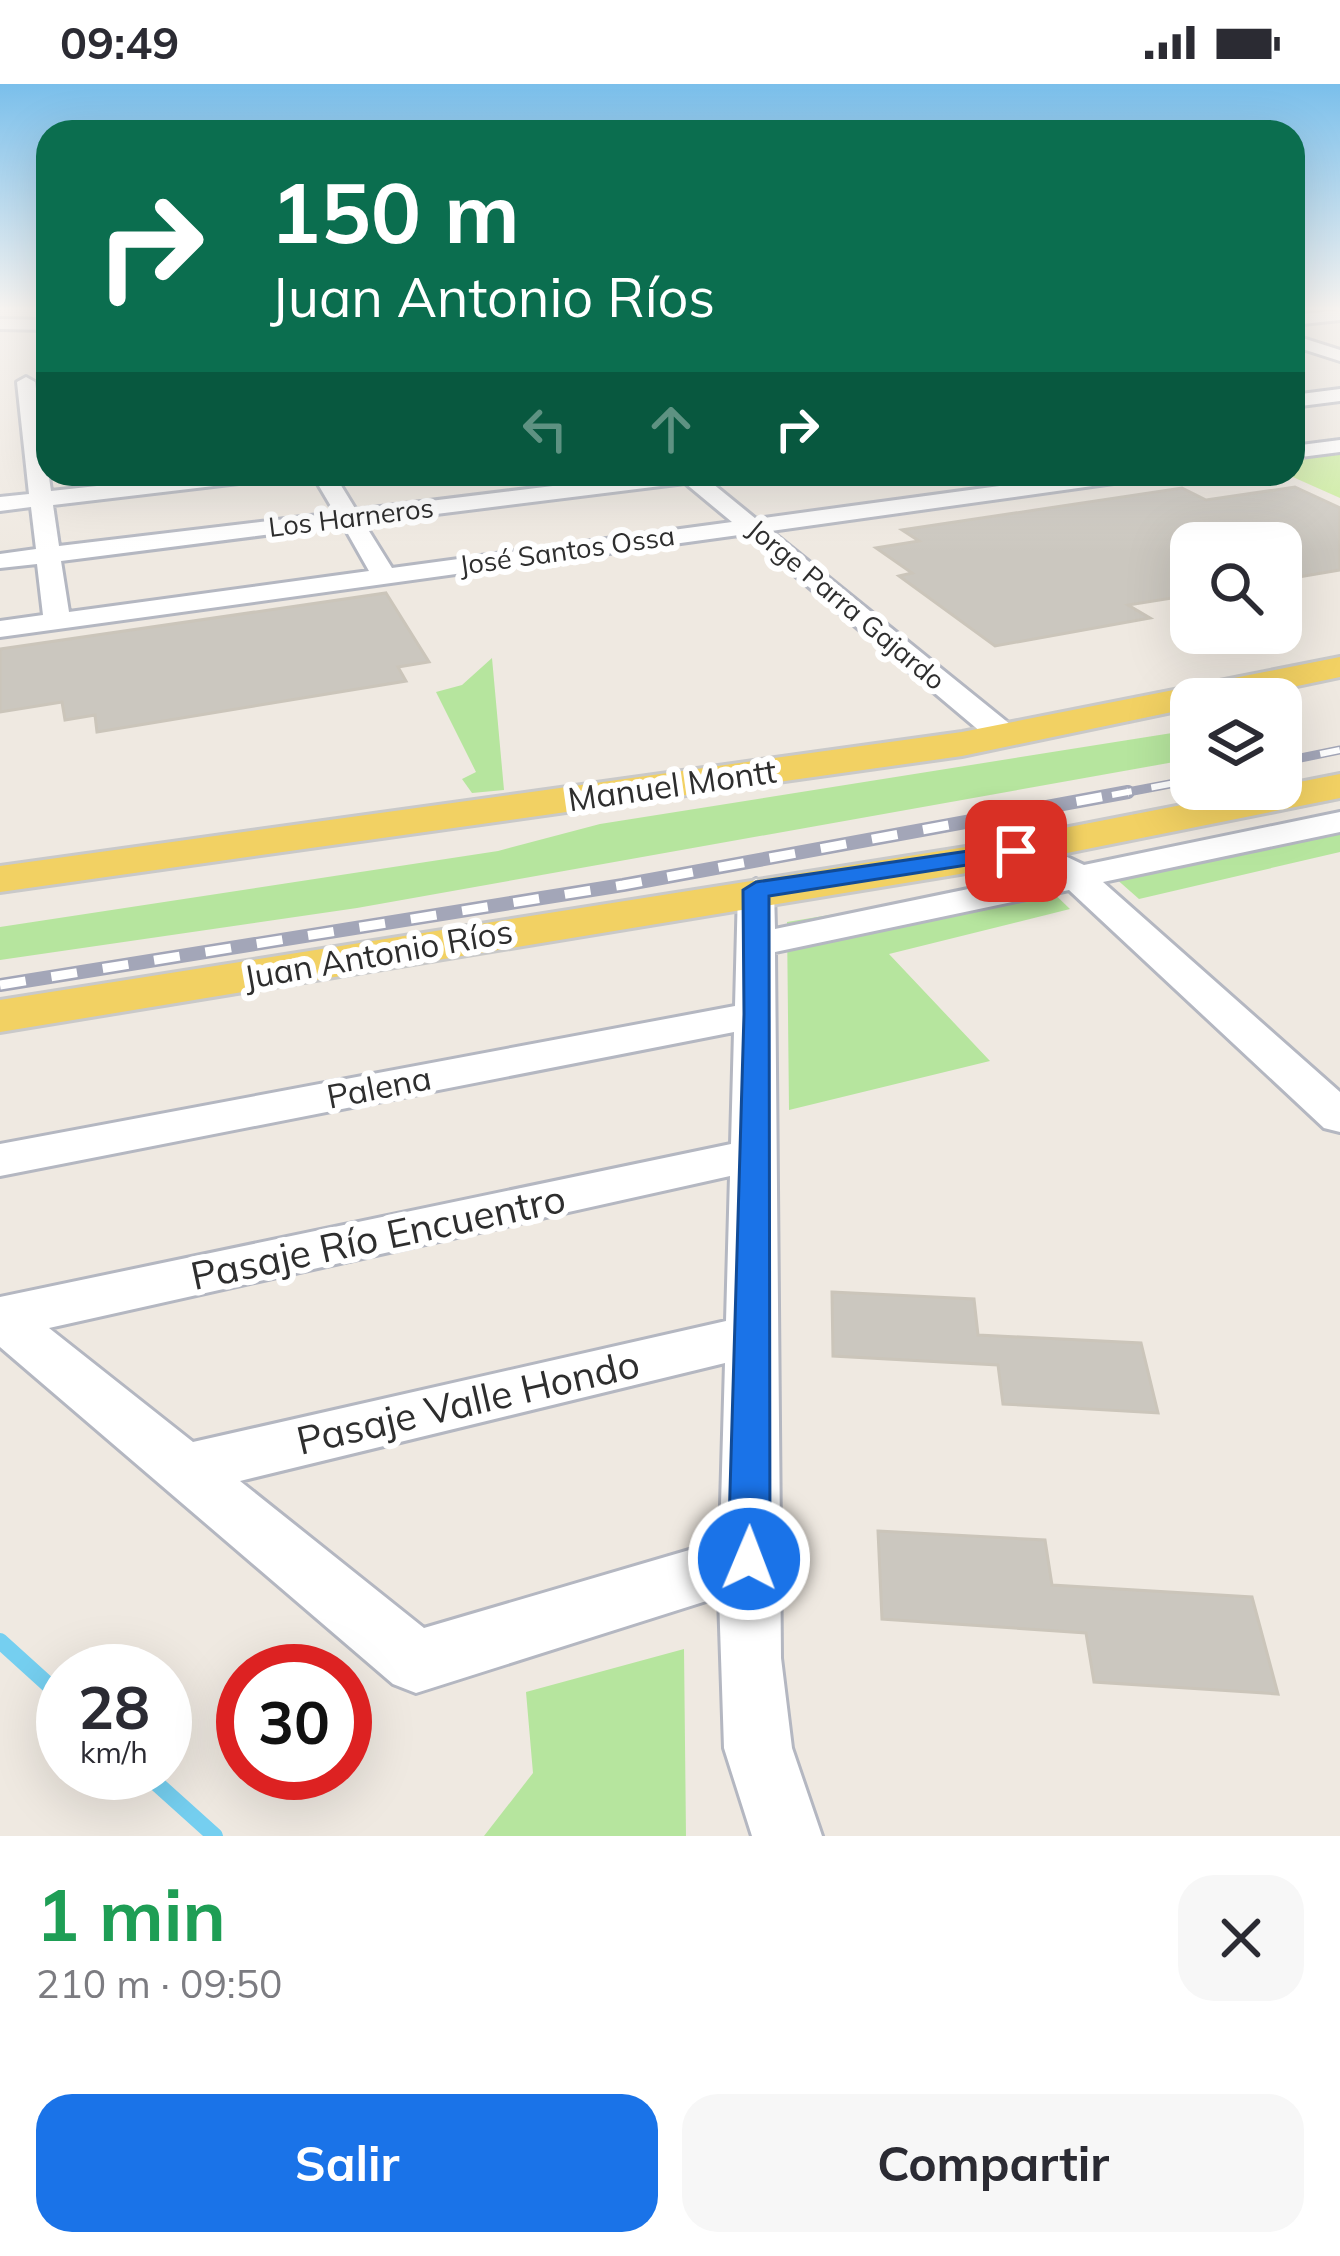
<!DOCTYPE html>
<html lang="es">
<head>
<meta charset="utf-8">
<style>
	:root { --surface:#fff; --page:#f7f7f7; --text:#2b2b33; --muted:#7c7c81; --accent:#1a73e8 }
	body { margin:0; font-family:Mulish,sans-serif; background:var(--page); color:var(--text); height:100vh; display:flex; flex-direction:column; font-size:45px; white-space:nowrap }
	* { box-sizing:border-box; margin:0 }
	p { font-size:39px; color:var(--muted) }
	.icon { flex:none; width:66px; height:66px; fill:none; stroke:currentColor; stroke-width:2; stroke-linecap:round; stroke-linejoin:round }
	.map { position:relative; height:1752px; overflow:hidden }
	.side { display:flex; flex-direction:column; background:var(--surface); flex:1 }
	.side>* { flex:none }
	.banner { position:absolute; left:36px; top:36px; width:1269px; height:366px; border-radius:36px; box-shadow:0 12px 48px #0002; background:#0b6e4f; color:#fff; overflow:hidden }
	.fabs { position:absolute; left:1170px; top:438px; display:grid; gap:24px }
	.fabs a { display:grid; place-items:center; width:132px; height:132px; border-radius:24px; background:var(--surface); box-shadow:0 12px 48px #0002; font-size:60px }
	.speed { position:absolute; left:36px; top:1560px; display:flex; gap:24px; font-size:60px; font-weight:700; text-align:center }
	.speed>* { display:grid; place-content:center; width:156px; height:156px; border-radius:50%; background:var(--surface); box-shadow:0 12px 48px #0002; line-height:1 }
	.speed small { font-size:30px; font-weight:400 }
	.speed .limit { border:18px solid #d22; background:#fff; color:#111 }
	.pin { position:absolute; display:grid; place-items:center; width:102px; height:102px; color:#fff; margin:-51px; border-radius:24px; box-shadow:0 6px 18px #0006 }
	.me { position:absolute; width:132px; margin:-66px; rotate:1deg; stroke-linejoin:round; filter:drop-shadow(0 0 9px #0008) }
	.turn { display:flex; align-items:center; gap:42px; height:252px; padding:0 36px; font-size:54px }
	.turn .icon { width:156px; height:156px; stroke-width:2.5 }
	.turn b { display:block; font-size:84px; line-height:102px }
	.lanes { display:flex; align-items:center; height:114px; padding:0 36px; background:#0003; justify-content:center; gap:60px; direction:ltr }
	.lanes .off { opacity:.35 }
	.round { display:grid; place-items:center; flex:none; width:126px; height:126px; border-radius:36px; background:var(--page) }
	.head { display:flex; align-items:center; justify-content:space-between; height:204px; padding:0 36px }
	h1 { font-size:72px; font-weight:700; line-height:90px; color:#1e9e55 }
	.primary-button { display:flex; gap:24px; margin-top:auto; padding:24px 36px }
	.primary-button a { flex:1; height:138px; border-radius:36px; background:var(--accent); color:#fff; font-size:48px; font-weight:700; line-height:138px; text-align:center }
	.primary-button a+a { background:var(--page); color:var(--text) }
	.status { display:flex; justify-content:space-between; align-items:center; height:84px; padding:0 60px; background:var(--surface); direction:ltr }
	.status svg { height:33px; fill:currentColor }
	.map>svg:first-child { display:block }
	.green { fill:#b6e59e }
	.pitch { fill:#c9ec9a }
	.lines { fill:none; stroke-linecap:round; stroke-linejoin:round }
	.stream { stroke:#75cff0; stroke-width:16 }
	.building { fill:#cbc7bf; stroke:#cbc5ba; stroke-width:3 }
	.minor-casing { stroke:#b4b7c1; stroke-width:6 }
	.major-casing { stroke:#c9c9c9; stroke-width:6 }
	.minor { fill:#fff; fill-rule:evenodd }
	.major { fill:#f2d163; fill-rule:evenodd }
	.rail-far1-casing { stroke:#a3a6b8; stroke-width:9 }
	.rail-casing { stroke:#a3a6b8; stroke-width:14 }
	.rail-far1 { stroke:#fff; stroke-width:6; stroke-dasharray:20; stroke-linecap:butt }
	.rail { stroke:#fff; stroke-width:9; stroke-dasharray:26; stroke-linecap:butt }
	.route { fill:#1a73e8; stroke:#114b97; stroke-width:3 }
	.labels { text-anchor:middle; stroke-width:12; stroke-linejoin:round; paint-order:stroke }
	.far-street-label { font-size:27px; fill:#2e2e2e; stroke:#fff }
	.street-label { font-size:33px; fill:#2e2e2e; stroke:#fff }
	.near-street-label { font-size:39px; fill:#2e2e2e; stroke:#fff }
</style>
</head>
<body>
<div class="status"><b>09:49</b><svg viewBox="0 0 49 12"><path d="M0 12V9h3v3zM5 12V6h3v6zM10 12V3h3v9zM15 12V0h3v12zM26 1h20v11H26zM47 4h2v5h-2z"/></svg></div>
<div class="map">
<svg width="1340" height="1752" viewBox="0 0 1340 1752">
	<rect width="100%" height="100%" fill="#efe9e1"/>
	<path class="green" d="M 492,574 L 504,706 L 472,709 L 462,695 L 476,688 L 436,608 L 462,601 Z
		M 1191,646 L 1191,675 L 357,824 L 0,876 L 0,843 L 498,767 L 600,740 Z
		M 1340,730 L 1340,768 L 1139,815 L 1105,785 Z
		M 1040,796 L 1070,825 L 889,870 L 990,977 L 789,1026 L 787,838 Z
		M 684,1565 L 686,1752 L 484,1752 L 533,1689 L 526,1608 Z"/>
	<path class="pitch" d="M 1340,369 L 1340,414 L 1286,390 L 1293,390 L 1293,376 Z"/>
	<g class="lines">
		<path class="stream" d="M 0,1557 L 63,1614
			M 145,1689 L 215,1752"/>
	</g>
	<path class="building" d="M 1295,403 L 1340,424 L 1340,486 L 1281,496 L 1281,459 L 1191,459 L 1191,511 L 1128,521 L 1150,534 L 995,562 L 899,492 L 912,489 L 876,464 L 919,457 L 902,446 L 1182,404 L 1206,416 Z
		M 386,509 L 429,578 L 398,583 L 406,597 L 97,648 L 95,631 L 65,636 L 62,618 L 0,628 L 0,565 Z
		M 832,1208 L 974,1215 L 978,1251 L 1141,1259 L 1158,1329 L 1003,1320 L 998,1281 L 833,1272 Z
		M 878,1447 L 1045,1456 L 1052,1501 L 1252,1513 L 1278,1610 L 1094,1598 L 1086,1549 L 882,1535 Z"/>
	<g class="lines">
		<g class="minor-casing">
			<path id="minor" d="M 1340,226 L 1340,236 L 1293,241 L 1293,231 Z
				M 0,235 L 48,236 L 48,246 L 0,245 Z
				M 1293,251 L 1340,266 L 1340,277 L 1293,262 Z
				M 26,293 L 35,298 L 51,407 L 207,390 L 275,390 L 264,396 L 53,421 L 59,462 L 335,429 L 312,390 L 334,390 L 356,426 L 650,390 L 713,390 L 707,395 L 756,435 L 1087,390 L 1146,390 L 1135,396 L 771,447 L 1016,645 L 1020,652 L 1016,659 L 994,659 L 746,450 L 0,553 L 0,537 L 43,531 L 37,480 L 0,484 L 0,470 L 36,465 L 31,423 L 0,427 L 0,413 L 29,410 L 17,298 ZM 685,399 L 732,438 L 392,484 L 364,439 ZM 343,441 L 369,487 L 69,528 L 61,477 Z
				M 1340,305 L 1340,317 L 1293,323 L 1293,311 Z
				M 1340,356 L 1340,368 L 1293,374 L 1293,362 Z
				M 1340,728 L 1340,748 L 1103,798 L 1340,1008 L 1340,1048 L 1324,1044 L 1069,806 L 775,868 L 781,1574 L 792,1664 L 822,1752 L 752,1752 L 724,1664 L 719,1513 L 416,1609 L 393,1600 L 0,1263 L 0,1213 L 731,1060 L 734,948 L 0,1092 L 0,1060 L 735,922 L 738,806 L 756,795 L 774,806 L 775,845 L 1050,788 L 1052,775 L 1065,772 L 1084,781 ZM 730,1092 L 726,1237 L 193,1358 L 49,1244 ZM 725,1279 L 720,1457 L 424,1544 L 240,1397 Z"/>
		</g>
		<g class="major-casing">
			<path id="major" d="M 1340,573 L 1340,593 L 1236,615 L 1191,615 L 1191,624 L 962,672 L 0,808 L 0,782 L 962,648 Z
				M 1340,690 L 1340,714 L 972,788 L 0,948 L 0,916 L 972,762 Z"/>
		</g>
		<use href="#minor" class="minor"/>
		<use href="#major" class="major"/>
		<g class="rail-far1-casing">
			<path id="rail-far1" d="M 1281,678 L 1340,666
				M 1112,711 L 1191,696"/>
		</g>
		<g class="rail-casing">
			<path id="rail" d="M 0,901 L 623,801 L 1128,708"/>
		</g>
		<use href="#rail-far1" class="rail-far1"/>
		<use href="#rail" class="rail"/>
	</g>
	<linearGradient id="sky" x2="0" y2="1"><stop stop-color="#7abfeb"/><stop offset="0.48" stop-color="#f8f5f2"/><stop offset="1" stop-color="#f8f5f2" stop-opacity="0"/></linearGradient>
	<rect width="1340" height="468" fill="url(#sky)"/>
	<path class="route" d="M 1016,760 L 1024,762 L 1024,772 L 769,812 L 770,1475 L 764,1489 L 749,1495 L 734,1489 L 728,1475 L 744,930 L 743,806 L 756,798 Z"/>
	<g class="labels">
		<g class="far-street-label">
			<text transform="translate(351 434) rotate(-7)" y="9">Los Harneros</text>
			<text transform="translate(567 467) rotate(-8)" y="9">José Santos Ossa</text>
			<text transform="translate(846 521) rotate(40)" y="9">Jorge Parra Gajardo</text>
		</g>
		<g class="street-label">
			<text transform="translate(672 701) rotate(-8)" y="12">Manuel Montt</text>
			<text transform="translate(378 870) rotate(-10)" y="12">Juan Antonio Ríos</text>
			<text transform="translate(379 1003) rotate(-11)" y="12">Palena</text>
		</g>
		<g class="near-street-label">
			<text transform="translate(378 1153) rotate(-12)" y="14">Pasaje Río Encuentro</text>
			<text transform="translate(468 1318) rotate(-13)" y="14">Pasaje Valle Hondo</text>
		</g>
	</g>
</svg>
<div class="fabs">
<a><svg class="icon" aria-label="search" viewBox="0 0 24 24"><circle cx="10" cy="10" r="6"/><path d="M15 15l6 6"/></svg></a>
<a><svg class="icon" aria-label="layers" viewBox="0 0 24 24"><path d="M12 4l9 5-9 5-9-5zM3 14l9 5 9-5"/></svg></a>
</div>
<div class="speed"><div>28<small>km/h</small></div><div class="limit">30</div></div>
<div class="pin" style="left:1016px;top:767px;background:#d93025"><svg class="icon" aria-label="arrive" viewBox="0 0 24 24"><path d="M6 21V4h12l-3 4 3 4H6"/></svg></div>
<svg class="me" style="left:749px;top:1475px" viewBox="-20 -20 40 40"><circle r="17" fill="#1a73e8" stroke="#fff" stroke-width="3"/><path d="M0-11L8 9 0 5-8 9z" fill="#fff"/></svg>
<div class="banner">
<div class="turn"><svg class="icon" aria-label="right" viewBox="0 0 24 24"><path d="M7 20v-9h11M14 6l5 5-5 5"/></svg><div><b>150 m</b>Juan Antonio Ríos</div></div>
<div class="lanes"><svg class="icon off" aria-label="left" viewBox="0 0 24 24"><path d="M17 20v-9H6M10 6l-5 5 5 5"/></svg><svg class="icon off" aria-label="ahead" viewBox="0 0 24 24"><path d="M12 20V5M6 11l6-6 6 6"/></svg><svg class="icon" aria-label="right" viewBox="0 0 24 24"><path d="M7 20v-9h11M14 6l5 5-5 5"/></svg></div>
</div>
</div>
<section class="side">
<div class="head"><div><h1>1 min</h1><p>210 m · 09:50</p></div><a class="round"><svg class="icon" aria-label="close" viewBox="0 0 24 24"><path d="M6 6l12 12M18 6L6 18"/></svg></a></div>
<div class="primary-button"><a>Salir</a><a>Compartir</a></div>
</section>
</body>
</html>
